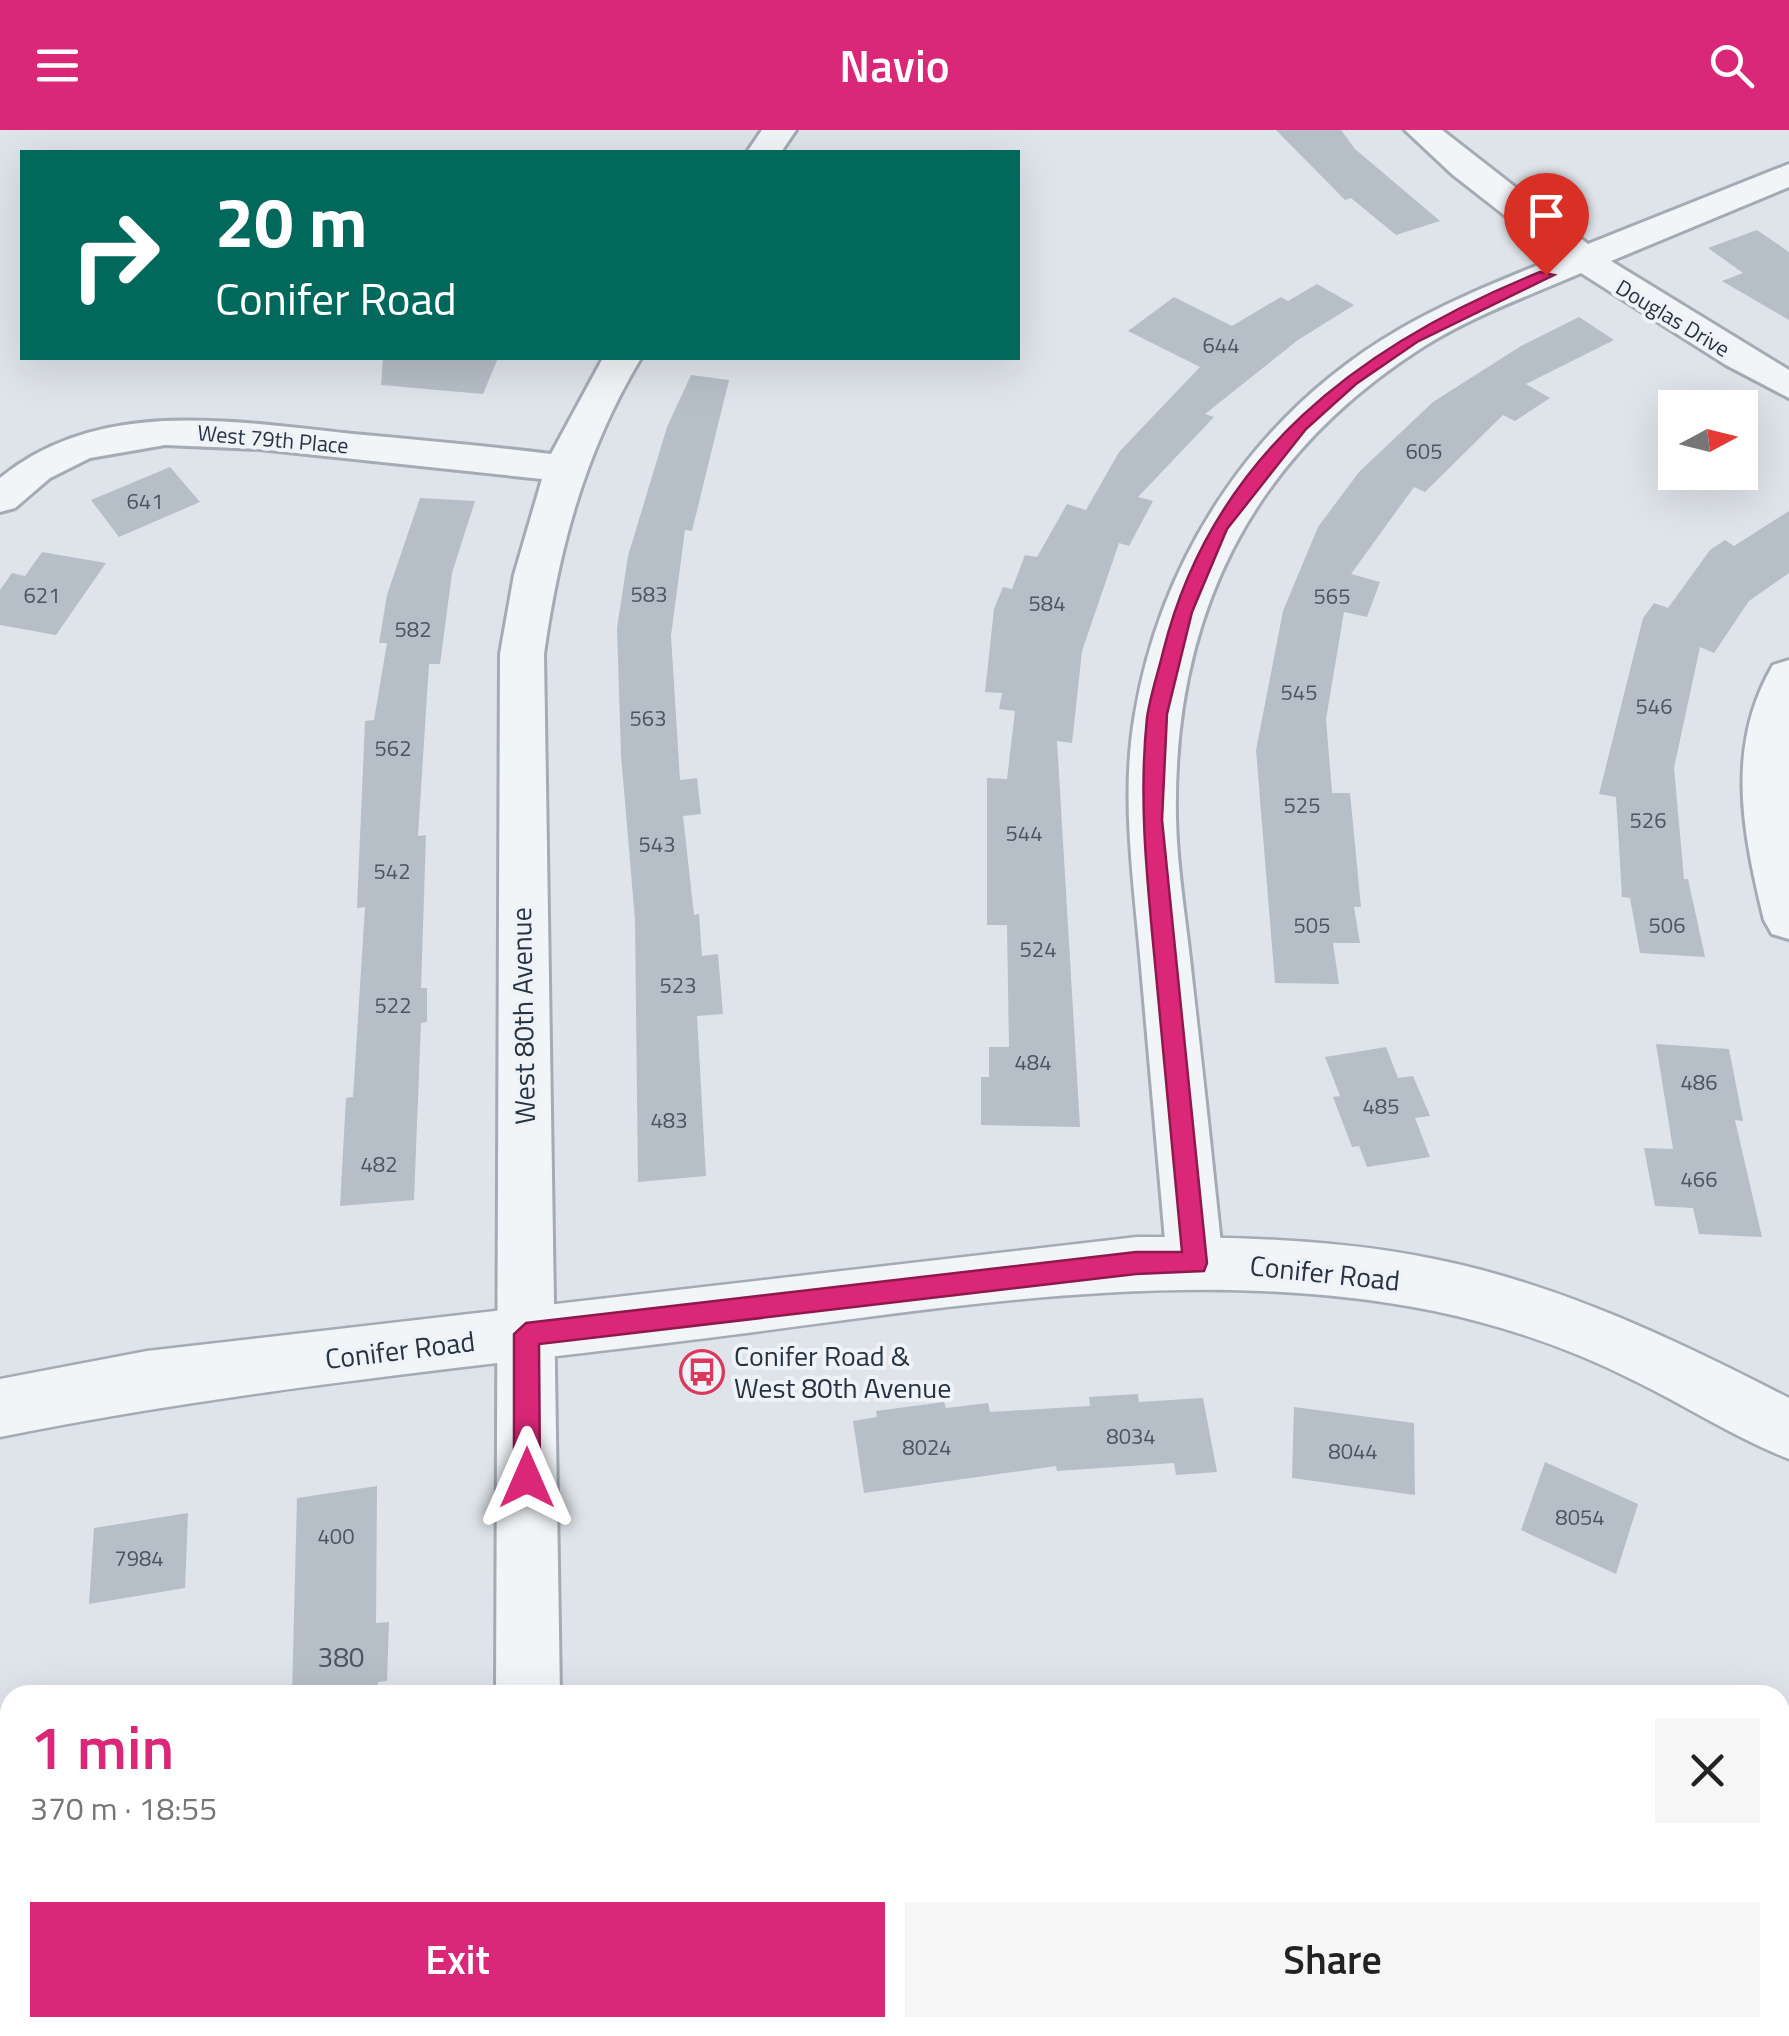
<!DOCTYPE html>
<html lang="en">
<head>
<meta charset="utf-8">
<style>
	:root { --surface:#fff; --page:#f6f6f6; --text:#222; --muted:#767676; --accent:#db2777 }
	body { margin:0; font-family:"Titillium Web",sans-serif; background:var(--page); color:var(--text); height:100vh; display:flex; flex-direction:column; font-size:38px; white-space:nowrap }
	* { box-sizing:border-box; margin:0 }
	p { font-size:32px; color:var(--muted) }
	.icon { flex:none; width:55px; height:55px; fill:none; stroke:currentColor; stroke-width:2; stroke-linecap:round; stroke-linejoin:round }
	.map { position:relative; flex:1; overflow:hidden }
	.panel { position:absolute; left:0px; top:1555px; width:1790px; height:352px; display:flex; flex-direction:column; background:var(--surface); border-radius:30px 30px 0 0; box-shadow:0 10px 40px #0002 }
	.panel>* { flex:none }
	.top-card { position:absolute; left:20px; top:20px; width:1000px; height:210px; border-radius:0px; box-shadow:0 10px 40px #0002; background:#00695c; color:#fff; overflow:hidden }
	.needle { width:65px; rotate:83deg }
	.controls { position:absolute; left:1658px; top:260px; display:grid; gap:20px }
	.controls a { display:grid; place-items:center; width:100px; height:100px; border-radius:0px; background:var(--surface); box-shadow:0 10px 40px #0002; font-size:50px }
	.pin { position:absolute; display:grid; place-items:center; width:85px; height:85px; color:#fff; margin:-102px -42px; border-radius:50% 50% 50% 0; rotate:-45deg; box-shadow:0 0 10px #0007 }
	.pin .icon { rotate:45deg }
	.me { position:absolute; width:110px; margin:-55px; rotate:0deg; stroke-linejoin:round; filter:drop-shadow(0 0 8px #0008) }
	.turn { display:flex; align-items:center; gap:35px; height:210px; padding:0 30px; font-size:45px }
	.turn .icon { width:130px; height:130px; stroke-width:2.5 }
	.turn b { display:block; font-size:70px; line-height:85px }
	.round { display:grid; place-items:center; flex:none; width:105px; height:105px; border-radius:0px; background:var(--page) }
	.overview { display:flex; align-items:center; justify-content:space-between; height:170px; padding:0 30px }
	h1 { font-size:60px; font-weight:600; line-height:75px; color:var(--accent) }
	.action { display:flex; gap:20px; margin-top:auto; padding:20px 30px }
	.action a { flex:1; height:115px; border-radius:0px; background:var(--accent); color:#fff; font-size:40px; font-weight:600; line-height:115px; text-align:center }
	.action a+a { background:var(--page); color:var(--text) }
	header { display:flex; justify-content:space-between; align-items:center; height:130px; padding:0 30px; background:var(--accent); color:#fff; font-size:45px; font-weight:600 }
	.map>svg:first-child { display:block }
	.building { fill:#b6bec8 }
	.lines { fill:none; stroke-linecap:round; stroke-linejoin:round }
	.minor-casing { stroke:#a4abb5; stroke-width:6 }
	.tertiary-casing { stroke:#a4abb5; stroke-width:5 }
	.minor { fill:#f2f5f8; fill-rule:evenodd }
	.tertiary { fill:#f2f5f8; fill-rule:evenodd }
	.route { fill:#db2777; stroke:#8e194d; stroke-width:2.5 }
	.labels { text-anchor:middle; stroke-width:8; stroke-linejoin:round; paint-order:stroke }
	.far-street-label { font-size:22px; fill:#263343; stroke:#eff3f7 }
	.number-label { font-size:22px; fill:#4a5664 }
	.street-label { font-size:28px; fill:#263343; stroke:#eff3f7 }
	.poi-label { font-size:28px; fill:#263343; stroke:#eff3f7; text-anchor:start }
	.near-number-label { font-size:28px; fill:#4a5664 }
</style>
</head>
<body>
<header><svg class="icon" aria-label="menu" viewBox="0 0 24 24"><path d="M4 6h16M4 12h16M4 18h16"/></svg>Navio<svg class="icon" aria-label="search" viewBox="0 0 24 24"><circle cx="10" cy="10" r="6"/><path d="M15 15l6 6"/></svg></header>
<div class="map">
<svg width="1789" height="1906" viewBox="0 0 1789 1906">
	<rect width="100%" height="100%" fill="#dfe4ea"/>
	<path class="building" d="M 1276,0 L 1341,0 L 1355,19 L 1440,91 L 1396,105 L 1351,68 L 1345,70 Z
		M 1757,100 L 1789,122 L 1789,190 L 1722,151 L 1743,143 L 1708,118 Z
		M 1317,154 L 1354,175 L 1298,210 L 1205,284 L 1214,287 L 1138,367 L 1153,371 L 1129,416 L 1119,413 L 1082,521 L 1072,613 L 1057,611 L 1080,997 L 981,995 L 981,947 L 989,947 L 989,917 L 1009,917 L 1007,795 L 987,795 L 987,648 L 1007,649 L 1015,581 L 999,579 L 1002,563 L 985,562 L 994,479 L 1003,457 L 1012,459 L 1025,425 L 1037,427 L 1067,374 L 1086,380 L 1119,322 L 1200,237 L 1128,201 L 1174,167 L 1232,196 L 1281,167 L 1288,171 Z
		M 1579,187 L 1614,210 L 1526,254 L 1550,268 L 1515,291 L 1503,285 L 1425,362 L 1414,357 L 1351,444 L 1380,452 L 1367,487 L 1344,482 L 1326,589 L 1332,663 L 1350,663 L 1361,777 L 1354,777 L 1360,813 L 1333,813 L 1339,854 L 1275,853 L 1256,620 L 1283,481 L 1318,397 L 1359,342 L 1433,272 L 1521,216 Z
		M 383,228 L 498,228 L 483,264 L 381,255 Z
		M 691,245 L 729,250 L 692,401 L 685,400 L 671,506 L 680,650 L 697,648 L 701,684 L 683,686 L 694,785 L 699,784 L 702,826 L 718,824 L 723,884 L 697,886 L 706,1046 L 638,1052 L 635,790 L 621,625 L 617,498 L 628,426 L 667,297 Z
		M 170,337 L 200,372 L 119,407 L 91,370 Z
		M 420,368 L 475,371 L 452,443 L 440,534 L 429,534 L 418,706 L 426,705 L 421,858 L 427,858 L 427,892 L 421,893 L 414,1070 L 340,1076 L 346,968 L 353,967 L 365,777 L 357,778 L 365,591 L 374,590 L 387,513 L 379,513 L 387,465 Z
		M 1789,381 L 1789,443 L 1749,471 L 1714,523 L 1700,517 L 1674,638 L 1684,749 L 1688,749 L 1705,827 L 1640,823 L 1630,768 L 1622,767 L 1616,667 L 1599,664 L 1643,488 L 1654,473 L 1668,478 L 1710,420 L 1725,410 L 1734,416 Z
		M 42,422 L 106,433 L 56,505 L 0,495 L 0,460 L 12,443 L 25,446 Z
		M 1656,914 L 1729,919 L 1743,991 L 1735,990 L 1762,1107 L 1699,1104 L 1693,1078 L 1655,1076 L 1644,1018 L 1673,1019 Z
		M 1386,917 L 1398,948 L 1413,946 L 1430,986 L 1415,988 L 1430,1027 L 1367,1037 L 1359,1016 L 1352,1017 L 1333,967 L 1340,966 L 1325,927 Z
		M 1138,1264 L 1139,1272 L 1203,1268 L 1217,1342 L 1176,1345 L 1174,1333 L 1057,1341 L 1056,1336 L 864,1363 L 853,1291 L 877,1287 L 876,1281 L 944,1272 L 946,1278 L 988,1273 L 990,1282 L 1090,1276 L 1089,1267 Z
		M 1294,1277 L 1414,1293 L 1415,1365 L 1292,1348 Z
		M 1545,1332 L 1638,1374 L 1616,1444 L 1521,1400 Z
		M 377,1356 L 376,1493 L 389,1492 L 387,1551 L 378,1552 L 377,1565 L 292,1565 L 297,1368 Z
		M 188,1383 L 185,1458 L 89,1474 L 94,1398 Z"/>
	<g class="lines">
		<g class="minor-casing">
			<path id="minor" d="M 762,0 L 796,0 L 781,22 L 747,22 Z
				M 1405,0 L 1442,0 L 1588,114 L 1789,34 L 1789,57 L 1611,131 L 1789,240 L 1789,268 L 1726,235 L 1581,143 C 1528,166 1472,186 1423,217 C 1251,327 1172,485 1176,689 C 1177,741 1187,795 1192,847 C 1203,942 1213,1038 1223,1133 L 1215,1150 L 1195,1158 L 1175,1150 L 1167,1133 C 1158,1030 1149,927 1140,825 C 1133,745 1121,663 1135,584 C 1162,423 1258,281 1400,199 C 1450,170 1504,149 1558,127 L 1453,45 Z
				M 603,228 L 641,228 C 585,321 559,417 544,524 L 560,1565 L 496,1565 L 500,524 L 514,445 L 542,349 L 259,319 L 165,315 L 90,328 L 50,348 L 15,378 L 0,382 L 0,348 C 100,266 236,292 353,304 C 419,310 485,316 551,324 Z
				M 1789,530 L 1789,809 L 1772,804 L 1764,790 C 1743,703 1725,617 1773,535 Z
				M 495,1898 L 565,1898 L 565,1906 L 495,1906 Z"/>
		</g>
		<g class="tertiary-casing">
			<path id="tertiary" d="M 1137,1107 C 1236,1107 1337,1109 1434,1129 C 1560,1154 1676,1210 1789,1268 L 1789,1329 C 1735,1308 1685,1275 1633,1250 C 1572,1219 1501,1195 1434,1181 C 1185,1131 931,1181 683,1211 C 455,1239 226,1261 0,1307 L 0,1249 L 147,1221 Z"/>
		</g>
		<use href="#minor" class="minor"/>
		<use href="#tertiary" class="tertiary"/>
	</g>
	<path class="route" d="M 1540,142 L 1554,145 L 1417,212 L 1356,254 L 1306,299 L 1227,399 L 1192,482 L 1167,584 L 1162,690 L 1207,1133 L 1204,1141 L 1136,1144 L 539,1214 L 540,1348 L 536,1357 L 527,1361 L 518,1357 L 514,1348 L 514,1204 L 526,1193 L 1136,1122 L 1182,1122 C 1173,1029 1165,937 1156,844 C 1148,758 1138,674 1147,588 C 1150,566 1158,543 1163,522 C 1212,325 1361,214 1540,142 Z"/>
	<defs>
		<g id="bus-ring" transform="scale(2.25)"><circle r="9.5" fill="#eff3f7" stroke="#dc375c" stroke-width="1.5"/><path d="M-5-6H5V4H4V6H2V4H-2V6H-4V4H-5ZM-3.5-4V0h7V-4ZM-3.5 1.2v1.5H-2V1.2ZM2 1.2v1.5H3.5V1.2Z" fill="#dc375c"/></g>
	</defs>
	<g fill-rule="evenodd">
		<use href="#bus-ring" x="702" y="1242"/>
	</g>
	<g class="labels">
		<g class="far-street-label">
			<text transform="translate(1673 188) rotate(31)" y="8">Douglas Drive</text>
			<text transform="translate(273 309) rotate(5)" y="8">West 79th Place</text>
		</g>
		<g class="number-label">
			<text x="1221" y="223">644</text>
			<text x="1424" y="329">605</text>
			<text x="145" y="379">641</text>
			<text x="649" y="472">583</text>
			<text x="42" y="473">621</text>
			<text x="1332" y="474">565</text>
			<text x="1047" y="481">584</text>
			<text x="413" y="507">582</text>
			<text x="1299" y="570">545</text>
			<text x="1654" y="584">546</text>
			<text x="648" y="596">563</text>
			<text x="393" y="626">562</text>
			<text x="1302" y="683">525</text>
			<text x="1648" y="698">526</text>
			<text x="1024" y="711">544</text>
			<text x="657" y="722">543</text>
			<text x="392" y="749">542</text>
			<text x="1312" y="803">505</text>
			<text x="1667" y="803">506</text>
			<text x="1038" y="827">524</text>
			<text x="678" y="863">523</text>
			<text x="393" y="883">522</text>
			<text x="1033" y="940">484</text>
			<text x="1699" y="960">486</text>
			<text x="1381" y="984">485</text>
			<text x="669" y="998">483</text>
			<text x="379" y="1042">482</text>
			<text x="1699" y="1057">466</text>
			<text x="1131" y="1314">8034</text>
			<text x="927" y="1325">8024</text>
			<text x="1353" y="1329">8044</text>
			<text x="1580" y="1395">8054</text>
			<text x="336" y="1414">400</text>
			<text x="139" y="1436">7984</text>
		</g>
		<g class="street-label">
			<text transform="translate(523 886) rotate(-91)" y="10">West 80th Avenue</text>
			<text transform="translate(1325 1143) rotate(6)" y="10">Conifer Road</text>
			<text transform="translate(400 1220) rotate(-7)" y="10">Conifer Road</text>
		</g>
		<g class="poi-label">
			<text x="734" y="1236">Conifer Road &amp;<tspan x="734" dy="32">West 80th Avenue</tspan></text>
		</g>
		<g class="near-number-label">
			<text x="341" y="1537">380</text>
		</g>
	</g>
</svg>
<div class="controls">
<a><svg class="needle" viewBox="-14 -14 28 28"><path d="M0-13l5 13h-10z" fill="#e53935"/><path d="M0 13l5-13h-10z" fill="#767676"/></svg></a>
</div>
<div class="pin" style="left:1546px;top:145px;background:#d93025"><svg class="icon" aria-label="arrive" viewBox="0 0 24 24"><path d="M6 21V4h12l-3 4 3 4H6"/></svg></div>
<svg class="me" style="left:527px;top:1348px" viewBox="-20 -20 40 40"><path d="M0-17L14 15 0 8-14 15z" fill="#db2777" stroke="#fff" stroke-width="4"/></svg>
<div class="top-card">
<div class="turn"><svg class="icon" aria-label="right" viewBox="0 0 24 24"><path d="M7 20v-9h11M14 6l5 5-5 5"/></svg><div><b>20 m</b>Conifer Road</div></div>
</div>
<section class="panel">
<div class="overview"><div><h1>1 min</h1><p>370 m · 18:55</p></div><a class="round"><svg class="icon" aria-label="close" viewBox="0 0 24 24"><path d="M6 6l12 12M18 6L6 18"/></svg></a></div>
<div class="action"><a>Exit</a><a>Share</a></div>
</section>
</div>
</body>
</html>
